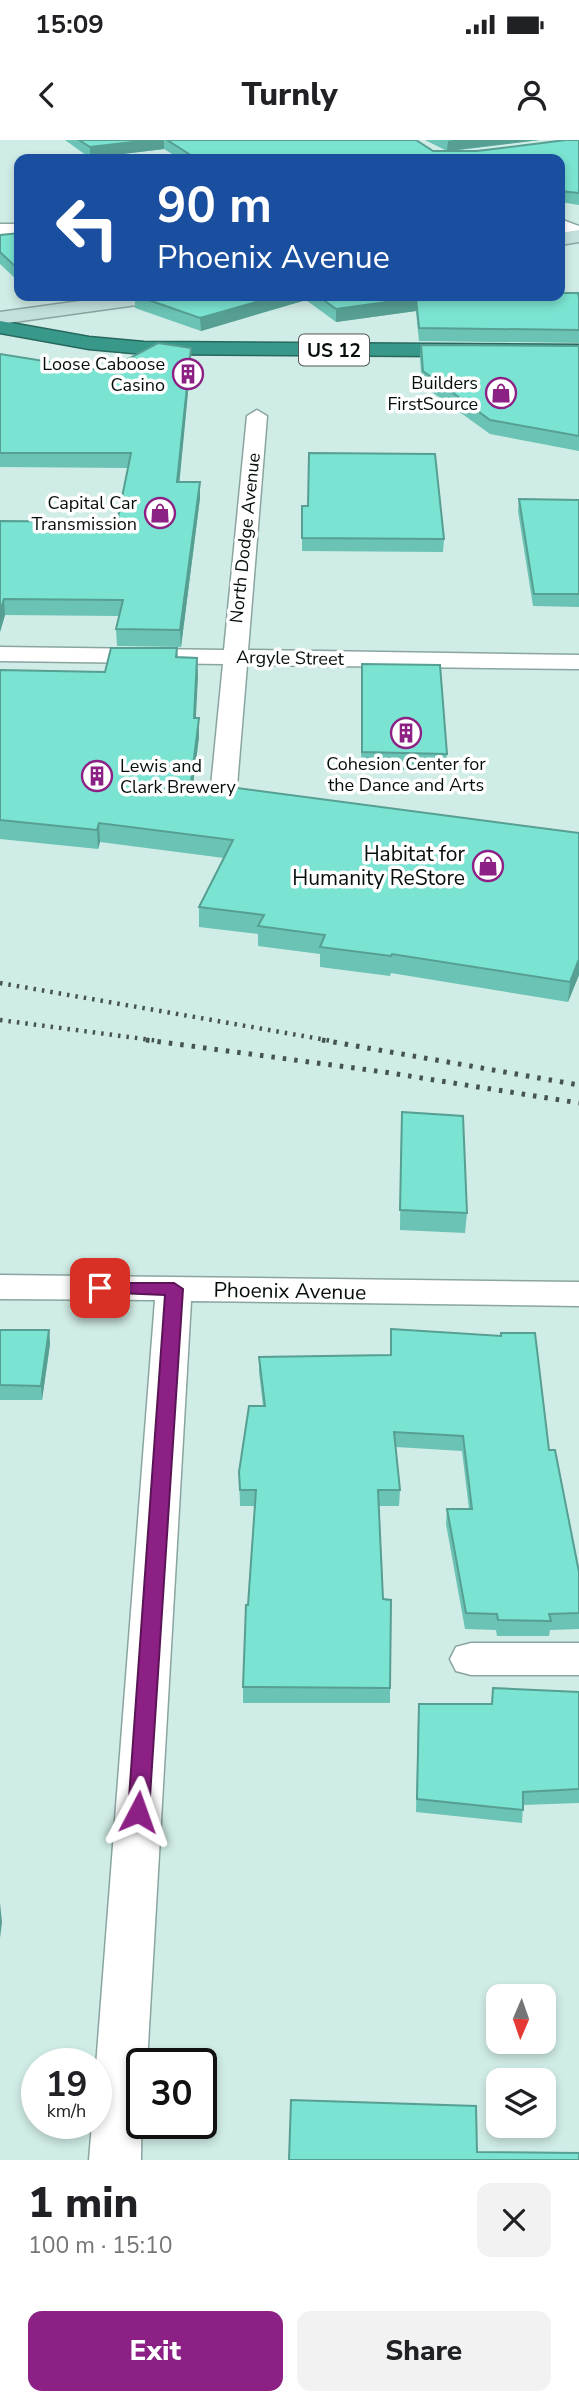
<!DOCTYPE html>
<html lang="en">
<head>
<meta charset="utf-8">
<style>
	:root { --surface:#fff; --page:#f2f2f2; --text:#202124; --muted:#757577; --accent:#8c2084 }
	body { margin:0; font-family:"Nunito Sans",sans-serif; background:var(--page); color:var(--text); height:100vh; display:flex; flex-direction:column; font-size:26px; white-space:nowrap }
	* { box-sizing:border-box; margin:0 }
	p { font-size:23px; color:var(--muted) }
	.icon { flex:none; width:38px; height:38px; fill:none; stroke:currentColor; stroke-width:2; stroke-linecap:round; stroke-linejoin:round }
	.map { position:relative; height:2020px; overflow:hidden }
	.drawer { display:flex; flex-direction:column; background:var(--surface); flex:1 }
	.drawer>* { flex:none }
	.guide { position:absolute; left:14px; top:14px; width:551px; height:147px; border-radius:14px; box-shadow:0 4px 10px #0003; background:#1a4fa0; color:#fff; overflow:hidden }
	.needle { width:46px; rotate:182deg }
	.buttons { position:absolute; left:486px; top:1844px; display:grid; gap:14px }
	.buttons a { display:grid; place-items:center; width:70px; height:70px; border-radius:14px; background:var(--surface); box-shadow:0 4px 10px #0003; font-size:35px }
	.speed { position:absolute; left:21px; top:1908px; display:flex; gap:14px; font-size:35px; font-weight:700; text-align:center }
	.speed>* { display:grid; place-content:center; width:91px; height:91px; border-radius:50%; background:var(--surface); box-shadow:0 4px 10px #0003; line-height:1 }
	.speed small { font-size:18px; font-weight:400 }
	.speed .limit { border:4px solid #111; border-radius:10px; background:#fff; color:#111 }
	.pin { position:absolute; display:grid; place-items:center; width:60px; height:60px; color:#fff; margin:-30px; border-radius:14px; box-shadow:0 4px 10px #0006 }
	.me { position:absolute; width:77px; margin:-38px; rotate:4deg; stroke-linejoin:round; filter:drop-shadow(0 0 5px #0008) }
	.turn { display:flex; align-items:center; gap:24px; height:147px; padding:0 28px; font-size:32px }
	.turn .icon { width:91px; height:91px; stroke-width:2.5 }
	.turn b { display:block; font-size:49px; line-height:60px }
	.round { display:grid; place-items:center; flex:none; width:74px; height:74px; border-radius:14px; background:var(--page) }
	.summary { display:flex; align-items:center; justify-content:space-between; height:119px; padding:0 28px }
	h1 { font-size:42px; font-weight:800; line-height:52px }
	.primary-button { display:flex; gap:14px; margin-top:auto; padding:14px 28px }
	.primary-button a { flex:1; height:80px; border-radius:14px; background:var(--accent); color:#fff; font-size:28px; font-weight:800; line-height:80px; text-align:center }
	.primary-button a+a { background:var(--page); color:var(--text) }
	.status { display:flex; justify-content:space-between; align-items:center; height:49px; padding:0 35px; background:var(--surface); direction:ltr }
	.status svg { height:19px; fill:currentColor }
	header { display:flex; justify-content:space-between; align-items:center; height:91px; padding:0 28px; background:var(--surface); font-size:32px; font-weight:800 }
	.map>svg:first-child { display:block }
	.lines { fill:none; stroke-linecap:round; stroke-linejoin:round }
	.street-casing { stroke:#8aa5a0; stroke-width:3 }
	.secondary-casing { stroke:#8aa5a0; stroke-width:3 }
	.highway-casing { stroke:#26685e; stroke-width:3 }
	.street { fill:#fff; fill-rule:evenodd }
	.secondary { fill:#c3e0dc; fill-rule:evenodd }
	.highway { fill:#38998a; fill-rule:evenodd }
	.rail-far1 { stroke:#455450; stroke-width:4.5; stroke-dasharray:2.5 6; stroke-linecap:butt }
	.rail { stroke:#455450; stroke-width:5; stroke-dasharray:3.5 8; stroke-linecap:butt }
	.wall { fill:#6ac3b4 }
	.shaded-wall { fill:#569f92 }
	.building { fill:#7be3d1; stroke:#569f92; stroke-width:2 }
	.route { fill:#8c2084; stroke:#5b1556; stroke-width:2 }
	.labels { text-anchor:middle; stroke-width:7; stroke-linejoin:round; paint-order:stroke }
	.far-poi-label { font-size:18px; fill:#050e0c; stroke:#fff; text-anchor:end }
	.far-street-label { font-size:18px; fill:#050e0c; stroke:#fff }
	.shield { fill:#fff; stroke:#505655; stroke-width:2 }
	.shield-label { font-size:19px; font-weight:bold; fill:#050e0c }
	.poi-label { font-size:21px; fill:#050e0c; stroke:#fff; text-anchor:end }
	.street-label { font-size:21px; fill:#050e0c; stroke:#fff }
</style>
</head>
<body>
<div class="status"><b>15:09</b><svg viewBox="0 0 49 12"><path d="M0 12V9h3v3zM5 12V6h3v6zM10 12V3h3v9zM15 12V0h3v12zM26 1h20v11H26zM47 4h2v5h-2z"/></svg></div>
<header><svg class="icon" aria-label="back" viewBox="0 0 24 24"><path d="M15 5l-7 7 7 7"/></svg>Turnly<svg class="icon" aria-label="person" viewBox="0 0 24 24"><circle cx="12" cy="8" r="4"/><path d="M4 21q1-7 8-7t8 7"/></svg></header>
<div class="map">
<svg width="579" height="2020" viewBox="0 0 579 2020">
	<rect width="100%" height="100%" fill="#d0ece6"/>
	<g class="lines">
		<g class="street-casing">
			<path id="street" d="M 560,79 L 579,86 L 579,97 L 560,90 Z
				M 0,84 L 19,84 L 19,94 L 0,94 Z
				M 257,270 L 267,276 L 248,510 L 579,515 L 579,529 L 247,525 L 237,646 L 233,652 L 224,654 L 215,652 L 211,646 L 223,524 L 0,521 L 0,507 L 224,510 L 247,276 Z
				M 0,1135 L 579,1142 L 579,1166 L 191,1161 L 147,1923 L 142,1923 L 141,2020 L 89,2020 L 92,1983 L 96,1983 L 96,1926 L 155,1160 L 0,1159 Z
				M 471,1503 L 579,1503 L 579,1535 L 471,1535 L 456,1531 L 450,1519 L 456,1507 Z"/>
		</g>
		<g class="secondary-casing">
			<path id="secondary" d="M 579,90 L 579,102 L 560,105 L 560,93 Z
				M 116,156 L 168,156 L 165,160 L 158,162 L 0,184 L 0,172 Z"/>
		</g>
		<g class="highway-casing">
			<path id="highway" d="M 0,181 L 89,197 L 144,202 L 579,205 L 579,217 L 144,214 L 89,209 L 0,193 Z"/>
		</g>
		<use href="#street" class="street"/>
		<use href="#secondary" class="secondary"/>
		<use href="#highway" class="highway"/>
		<path class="rail-far1" d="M 0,843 L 332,901
			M 0,880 L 159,901"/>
		<path class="rail" d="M 146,900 L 384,932 L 579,963
			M 322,900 L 579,945"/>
	</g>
	<path class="wall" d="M 65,0 L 416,0 L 433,11 L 447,11 L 425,0 L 539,0 L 451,11 L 477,11 L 579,0 L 579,65 L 560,62 L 560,19 L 180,19 L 164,9 L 90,18 Z
		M 19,93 L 19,142 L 0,124 L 0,95 Z
		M 135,156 L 560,156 L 579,158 L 579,203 L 419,201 L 416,171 L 336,182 L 306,160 L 201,191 L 135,168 Z
		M 421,205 L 579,206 L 579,311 L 490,294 L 422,245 L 420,219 Z
		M 191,208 L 191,221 L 179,342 L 200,342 L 200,358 L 181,507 L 117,506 L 116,489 L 119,476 L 5,475 L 0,492 L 0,381 L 117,382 L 128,328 L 0,327 L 0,214 L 106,231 Z
		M 519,359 L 579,360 L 579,467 L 533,466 L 518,371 Z
		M 302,366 L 308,366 L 444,399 L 443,412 L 302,411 Z
		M 177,508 L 178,517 L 198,535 L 195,578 L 199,597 L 193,643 L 579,693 L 579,835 L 568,862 L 391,833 L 390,836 L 320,827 L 320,814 L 258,806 L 258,794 L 199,787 L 199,767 L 224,718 L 100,702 L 98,709 L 0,699 L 0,532 L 105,532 Z
		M 362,524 L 447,614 L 446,631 L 361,629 Z
		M 401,990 L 467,1073 L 465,1093 L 400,1090 Z
		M 0,1190 L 49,1190 L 50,1204 L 42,1260 L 0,1260 Z
		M 390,1215 L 549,1310 L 579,1432 L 579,1489 L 550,1490 L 549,1496 L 497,1496 L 496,1490 L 465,1489 L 446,1384 L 447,1369 L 469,1369 L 462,1311 L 396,1307 L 400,1350 L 399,1366 L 379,1366 L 383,1459 L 390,1548 L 390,1563 L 243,1563 L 243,1547 L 255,1366 L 240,1366 L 239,1332 L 263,1266 L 259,1232 L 259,1217 Z
		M 493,1548 L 579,1552 L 579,1663 L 523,1665 L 522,1683 L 416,1672 L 418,1577 L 492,1564 Z"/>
	<path class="shaded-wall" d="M 150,0 L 164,0 L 164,9 L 90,18 L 90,7 Z
		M 455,0 L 539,0 L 447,11 L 448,1 Z
		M 277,156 L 306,156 L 306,160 L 201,191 L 200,178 Z
		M 416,158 L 416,171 L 336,182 L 336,169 Z
		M 191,208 L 191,221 L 178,357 L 177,342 Z
		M 200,342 L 200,358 L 181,507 L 180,490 Z
		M 4,459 L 5,475 L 0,492 L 0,472 Z
		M 197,518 L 198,535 L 195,596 L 194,578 Z
		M 199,578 L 199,597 L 191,661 L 191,642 Z
		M 99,683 L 100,702 L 98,709 L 97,690 Z
		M 579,819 L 579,835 L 568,862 L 570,842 Z
		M 49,1190 L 50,1204 L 42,1260 L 41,1246 Z
		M 0,1763 L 2,1782 L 0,1798 Z"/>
	<path class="building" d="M 79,0 L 150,0 L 90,7 Z
		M 167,0 L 416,0 L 433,11 L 477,11 L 566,0 L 579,0 L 579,53 L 560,51 L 560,19 L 197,19 Z
		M 19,93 L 19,130 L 0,112 L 0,95 Z
		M 560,153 L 578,153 L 579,158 L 579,190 L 419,188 L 416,158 L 336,169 L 318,156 L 414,156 L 416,157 L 416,156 L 560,156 Z
		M 137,156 L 277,156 L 200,178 Z
		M 158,203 L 191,208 L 177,342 L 200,342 L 180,490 L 116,489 L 123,460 L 4,459 L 0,472 L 0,381 L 117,382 L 131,313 L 0,313 L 0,214 L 106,231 Z
		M 421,205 L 579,206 L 579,296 L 490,280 L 423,231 Z
		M 309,313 L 435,314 L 444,399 L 302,398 L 302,366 L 308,366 Z
		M 519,359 L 579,360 L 579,454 L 534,454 Z
		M 111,508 L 177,508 L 176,517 L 197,518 L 194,578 L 199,578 L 191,642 L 579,693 L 579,819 L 570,842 L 392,814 L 391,816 L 320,807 L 325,795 L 258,786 L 264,775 L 199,767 L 233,700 L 99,683 L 97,690 L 0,680 L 0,530 L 105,532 Z
		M 362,524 L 440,525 L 447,614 L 362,612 Z
		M 402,972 L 463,976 L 467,1073 L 400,1070 Z
		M 391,1189 L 501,1196 L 501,1193 L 535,1193 L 549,1310 L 555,1310 L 579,1432 L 579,1473 L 549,1474 L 551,1481 L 498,1480 L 497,1474 L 466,1473 L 447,1369 L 472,1369 L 463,1296 L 394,1292 L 400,1350 L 378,1350 L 383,1459 L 391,1460 L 390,1548 L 243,1547 L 246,1465 L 248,1465 L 256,1350 L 240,1350 L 239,1332 L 249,1266 L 265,1266 L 259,1217 L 391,1215 Z
		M 0,1190 L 49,1190 L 41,1246 L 0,1245 Z
		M 493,1548 L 579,1552 L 579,1649 L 523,1652 L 523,1670 L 417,1659 L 419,1564 L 492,1564 Z
		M 291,1960 L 476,1966 L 477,2012 L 579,2013 L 579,2020 L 289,2020 Z"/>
	<path class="route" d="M 100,1143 L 174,1143 L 183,1149 L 149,1672 L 146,1678 L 138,1681 L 131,1678 L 128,1672 L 165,1155 L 94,1152 L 91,1148 Z"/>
	<defs>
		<g id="building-ring" transform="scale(1.575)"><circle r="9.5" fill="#fff" stroke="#8c2084" stroke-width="1.5"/><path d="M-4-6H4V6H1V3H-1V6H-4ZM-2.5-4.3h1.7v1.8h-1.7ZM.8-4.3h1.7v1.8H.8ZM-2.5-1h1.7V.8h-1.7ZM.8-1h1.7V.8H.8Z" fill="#8c2084"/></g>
		<g id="shop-ring" transform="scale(1.575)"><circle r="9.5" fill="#fff" stroke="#8c2084" stroke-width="1.5"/><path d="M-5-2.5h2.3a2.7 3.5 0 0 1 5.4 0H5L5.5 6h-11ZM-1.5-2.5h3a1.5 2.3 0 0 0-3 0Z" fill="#8c2084"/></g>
	</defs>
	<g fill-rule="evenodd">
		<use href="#building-ring" x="188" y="234"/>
		<use href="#shop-ring" x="501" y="253"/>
		<use href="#shop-ring" x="160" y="373"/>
		<use href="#building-ring" x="406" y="593"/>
		<use href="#building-ring" x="97" y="636"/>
		<use href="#shop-ring" x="488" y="726"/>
	</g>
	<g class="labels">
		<g class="far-poi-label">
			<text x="165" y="230">Loose Caboose<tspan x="165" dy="21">Casino</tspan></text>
			<text x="478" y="249">Builders<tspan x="478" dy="21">FirstSource</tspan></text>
			<text x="137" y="369">Capital Car<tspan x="137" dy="21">Transmission</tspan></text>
			<text x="406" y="630" text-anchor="middle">Cohesion Center for<tspan x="406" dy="21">the Dance and Arts</tspan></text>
			<text x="120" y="632" text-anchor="start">Lewis and<tspan x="120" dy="21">Clark Brewery</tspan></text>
		</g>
		<g class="far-street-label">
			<text transform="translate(245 398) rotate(-84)" y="6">North Dodge Avenue</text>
			<text transform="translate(290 518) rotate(1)" y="6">Argyle Street</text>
		</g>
		<rect class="shield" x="299" y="194.5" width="70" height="31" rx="5"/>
		<g class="shield-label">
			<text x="334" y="217">US 12</text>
		</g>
		<g class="poi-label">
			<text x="465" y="721">Habitat for<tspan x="465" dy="24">Humanity ReStore</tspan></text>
		</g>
		<g class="street-label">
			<text transform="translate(290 1151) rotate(1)" y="7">Phoenix Avenue</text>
		</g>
	</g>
</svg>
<div class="buttons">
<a><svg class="needle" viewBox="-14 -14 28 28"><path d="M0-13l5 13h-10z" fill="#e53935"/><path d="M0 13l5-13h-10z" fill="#757577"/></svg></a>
<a><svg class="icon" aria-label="layers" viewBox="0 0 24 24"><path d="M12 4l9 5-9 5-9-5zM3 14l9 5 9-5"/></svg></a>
</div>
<div class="speed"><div>19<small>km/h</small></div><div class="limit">30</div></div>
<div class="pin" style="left:100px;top:1148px;background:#d93025"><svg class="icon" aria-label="arrive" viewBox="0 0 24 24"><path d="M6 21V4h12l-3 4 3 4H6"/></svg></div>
<svg class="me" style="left:138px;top:1672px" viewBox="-20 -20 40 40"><path d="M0-17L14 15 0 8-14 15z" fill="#8c2084" stroke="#fff" stroke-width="4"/></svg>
<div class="guide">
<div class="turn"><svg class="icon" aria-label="left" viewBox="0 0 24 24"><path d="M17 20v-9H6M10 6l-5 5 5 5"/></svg><div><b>90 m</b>Phoenix Avenue</div></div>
</div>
</div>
<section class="drawer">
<div class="summary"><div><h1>1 min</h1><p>100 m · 15:10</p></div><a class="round"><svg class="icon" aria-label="close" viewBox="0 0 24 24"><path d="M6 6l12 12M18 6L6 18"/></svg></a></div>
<div class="primary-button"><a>Exit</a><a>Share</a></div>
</section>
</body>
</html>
